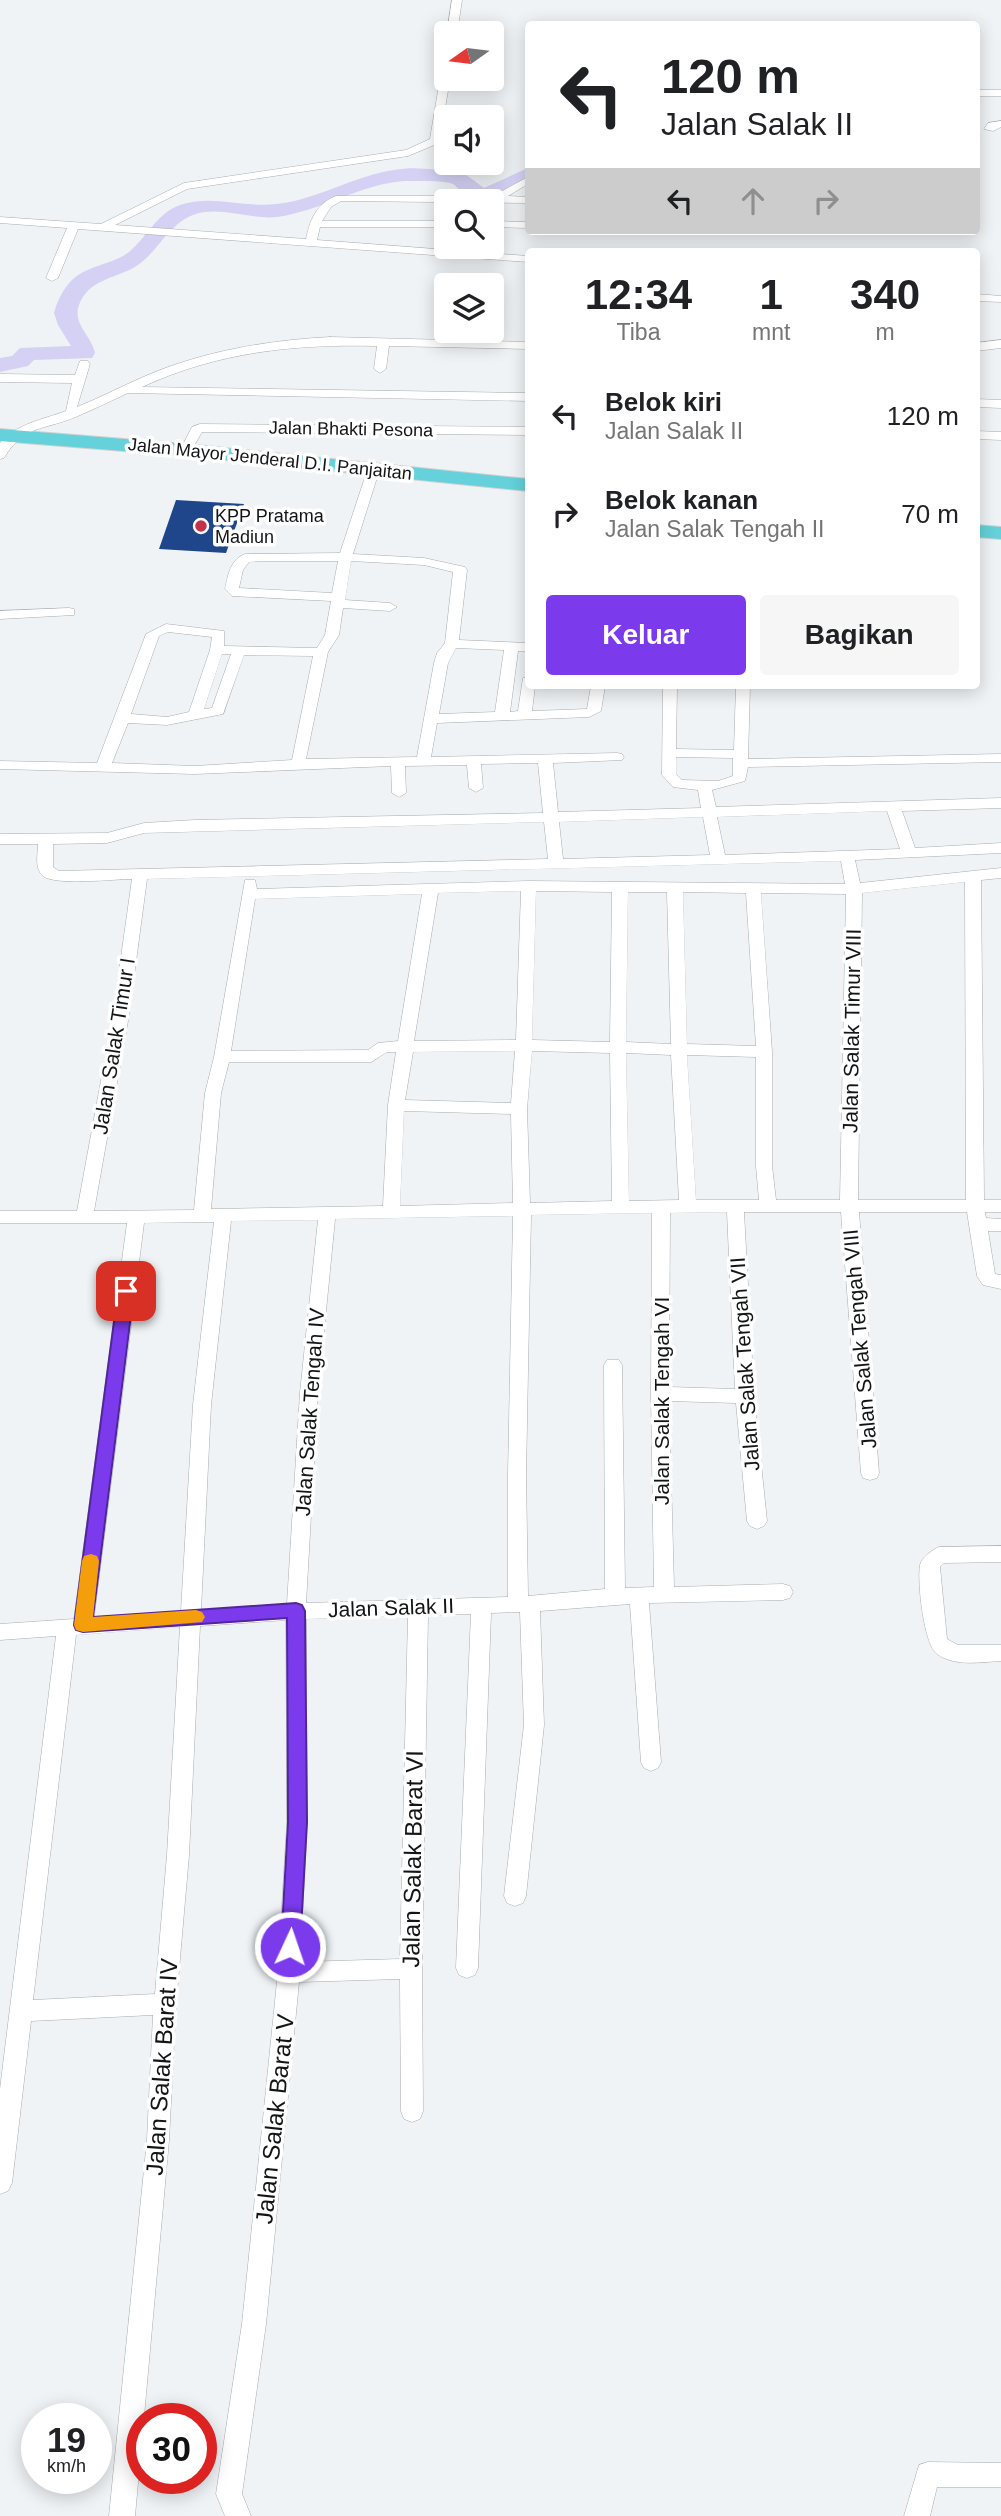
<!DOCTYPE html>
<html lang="id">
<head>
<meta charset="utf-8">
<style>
	:root { --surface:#fff; --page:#f6f6f6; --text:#202124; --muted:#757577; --accent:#7c3aed }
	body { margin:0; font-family:Helvetica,sans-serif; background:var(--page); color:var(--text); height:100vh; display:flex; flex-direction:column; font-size:26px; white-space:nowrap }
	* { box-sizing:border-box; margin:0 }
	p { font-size:23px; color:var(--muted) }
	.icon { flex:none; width:38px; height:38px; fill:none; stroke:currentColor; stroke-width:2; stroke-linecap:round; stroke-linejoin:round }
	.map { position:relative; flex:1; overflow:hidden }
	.drawer { position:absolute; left:525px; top:248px; width:455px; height:441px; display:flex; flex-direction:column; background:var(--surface); border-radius:7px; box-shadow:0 4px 18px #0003 }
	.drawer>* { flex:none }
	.top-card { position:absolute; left:525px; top:21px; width:455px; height:214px; border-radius:7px; box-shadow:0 4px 18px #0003; background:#fff; color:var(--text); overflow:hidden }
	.needle { width:46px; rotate:256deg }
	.fabs { position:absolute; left:434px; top:21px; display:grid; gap:14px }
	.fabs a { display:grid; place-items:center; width:70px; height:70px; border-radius:7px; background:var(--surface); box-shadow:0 4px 18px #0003; font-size:35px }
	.speed { position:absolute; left:21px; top:2403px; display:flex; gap:14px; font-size:35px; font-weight:700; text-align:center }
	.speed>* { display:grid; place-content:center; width:91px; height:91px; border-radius:50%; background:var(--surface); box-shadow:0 4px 18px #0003; line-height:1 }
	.speed small { font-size:18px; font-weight:400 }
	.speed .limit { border:10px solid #d22; background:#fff; color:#111 }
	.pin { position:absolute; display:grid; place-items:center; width:60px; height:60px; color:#fff; margin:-30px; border-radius:14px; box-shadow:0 4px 10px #0006 }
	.me { position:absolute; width:77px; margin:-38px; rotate:3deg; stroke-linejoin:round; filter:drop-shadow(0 0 5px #0008) }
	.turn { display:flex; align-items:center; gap:24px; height:147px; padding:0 21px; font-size:32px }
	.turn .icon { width:91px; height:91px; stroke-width:2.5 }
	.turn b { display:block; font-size:49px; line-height:60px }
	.lanes { display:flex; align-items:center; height:66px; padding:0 21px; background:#0003; justify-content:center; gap:35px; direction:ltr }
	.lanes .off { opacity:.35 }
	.eta { display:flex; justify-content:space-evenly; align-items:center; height:119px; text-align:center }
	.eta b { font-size:42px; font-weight:700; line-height:49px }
	.action { display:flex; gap:14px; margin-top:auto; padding:14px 21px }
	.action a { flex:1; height:80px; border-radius:7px; background:var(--accent); color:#fff; font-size:28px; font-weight:700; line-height:80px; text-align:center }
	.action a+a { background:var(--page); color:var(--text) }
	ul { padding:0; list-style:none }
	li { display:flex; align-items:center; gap:21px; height:98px; padding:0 21px }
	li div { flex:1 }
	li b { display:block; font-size:26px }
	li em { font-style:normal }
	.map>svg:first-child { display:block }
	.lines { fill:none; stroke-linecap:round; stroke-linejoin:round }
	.river { fill:#d4d1f4; fill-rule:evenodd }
	.building { fill:#1f468a }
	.minor-casing { stroke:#a8acae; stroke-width:1 }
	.highway-casing { stroke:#d0d0d0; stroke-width:2 }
	.minor { fill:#fff; fill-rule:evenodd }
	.highway { fill:#64d1db; fill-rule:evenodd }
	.route { fill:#7c3aed; stroke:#51269a; stroke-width:2 }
	.slow { fill:#f59e0b }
	.poi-dot { fill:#c2324e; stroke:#fff; stroke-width:2.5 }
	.labels { text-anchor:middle; stroke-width:7; stroke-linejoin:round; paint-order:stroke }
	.far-street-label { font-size:18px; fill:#131415; stroke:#fff }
	.far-poi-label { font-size:18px; fill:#131415; stroke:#fff; text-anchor:start }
	.street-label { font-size:21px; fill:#131415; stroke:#fff }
	.near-street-label { font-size:24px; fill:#131415; stroke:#fff }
</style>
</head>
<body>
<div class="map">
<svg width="1001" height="2516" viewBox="0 0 1001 2516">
	<rect width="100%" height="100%" fill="#eff3f6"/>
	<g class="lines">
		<path class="river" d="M 528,168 L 528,183 C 510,194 491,206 469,197 C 462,195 459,188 453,184 C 445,180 415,181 405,181 C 363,183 321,211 277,217 C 250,220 219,205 193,215 C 169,224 158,251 138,265 C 117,279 89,278 79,305 C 72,324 92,336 95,353 L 92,358 L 34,360 L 28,366 L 0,372 L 0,358 L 12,356 L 20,348 L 71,346 L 58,325 L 54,313 C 57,301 63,289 72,280 C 88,265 112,265 129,252 C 147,237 157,213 180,205 C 212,194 243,208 276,204 C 317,200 353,176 394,170 C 415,166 437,170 458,172 L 465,174 L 484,188 Z"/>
	</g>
	<path class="building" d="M 176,500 L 244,504 L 226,553 L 159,549 Z"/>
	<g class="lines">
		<g class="minor-casing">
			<path id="minor" d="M 452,0 L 462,0 L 457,33 L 447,33 Z
				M 446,70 L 446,79 L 450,79 L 439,143 L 408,156 L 187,189 L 115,225 L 306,239 C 310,220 316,204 336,196 L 493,196 L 528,177 L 528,184 L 508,196 L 528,197 L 528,203 L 341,201 L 331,207 L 322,221 L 446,221 L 446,227 L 320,227 L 317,240 L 528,256 L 528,262 L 78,229 L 58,278 L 52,281 L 46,278 L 67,228 L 0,223 L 0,217 L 101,224 L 184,183 L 406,150 L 430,139 L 441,73 Z
				M 976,90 L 1001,90 L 1001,96 L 976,96 Z
				M 1001,121 L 1001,127 L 993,131 L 984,129 L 988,123 Z
				M 492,221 L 528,222 L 528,228 L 492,227 Z
				M 976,294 L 1001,296 L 1001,302 L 976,301 Z
				M 330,337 L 528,342 L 528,349 L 389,346 L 386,369 L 380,373 L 374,369 L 377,346 C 295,344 217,352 142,387 L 528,393 L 528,401 L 128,393 C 111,401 94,409 78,416 C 47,430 24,424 4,458 L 0,459 L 0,443 C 18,423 42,420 66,411 L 72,383 L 0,382 L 0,374 L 75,375 L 80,361 L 88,361 L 90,364 L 77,407 C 109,394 139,377 171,366 C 223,348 276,340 330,337 Z
				M 1001,340 L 1001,348 L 976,351 L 976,343 Z
				M 976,399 L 1001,400 L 1001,408 L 976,407 Z
				M 200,424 L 528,427 L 528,435 L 202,432 L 190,453 L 182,453 L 180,450 L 192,427 Z
				M 976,431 L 1001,432 L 1001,440 L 976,439 Z
				M 374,464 L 380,468 L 353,554 L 424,558 L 465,567 L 467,570 L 459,640 L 528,643 L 528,651 L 518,651 L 510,712 L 518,711 L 523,678 L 528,677 L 528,686 L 535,686 L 532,711 L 587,709 L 591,686 L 605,686 L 601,711 L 589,717 L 437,723 L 431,757 L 617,753 L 622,754 L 624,757 L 622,760 L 553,763 L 558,812 L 701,808 L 698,790 L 673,787 L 662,775 L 663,686 L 677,686 L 676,749 L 734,750 L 736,686 L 750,686 L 748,759 L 1001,754 L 1001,762 L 748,767 L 745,781 L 712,790 L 716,807 L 1001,798 L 1001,808 L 902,811 L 915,848 L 1001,843 L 1001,853 L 855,860 L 860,883 L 1001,868 L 1001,878 L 981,880 L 984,1200 L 1001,1200 L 1001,1212 L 985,1212 L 986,1218 L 1001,1219 L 1001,1231 L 988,1231 L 995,1274 L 1001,1275 L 1001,1289 L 983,1285 L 977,1276 L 967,1212 L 859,1212 L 879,1473 L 877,1478 L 870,1480 L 863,1478 L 861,1473 L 841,1212 L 744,1212 L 754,1396 L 767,1521 L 764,1526 L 757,1529 L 750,1526 L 747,1521 L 736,1403 L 669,1401 L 674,1587 L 783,1584 L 790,1586 L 793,1592 L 790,1598 L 783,1600 L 649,1603 L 661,1762 L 658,1768 L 651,1771 L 644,1768 L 641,1762 L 630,1604 L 540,1611 L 544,1725 L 526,1896 L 523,1903 L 515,1906 L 507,1903 L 504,1896 L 524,1725 L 520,1612 L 491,1613 L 478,1968 L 475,1975 L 467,1978 L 459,1975 L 456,1968 L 471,1614 L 428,1615 L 422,1969 L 423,2111 L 420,2119 L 412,2122 L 404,2119 L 401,2111 L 400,1979 L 299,1982 L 266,2324 L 242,2494 L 251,2516 L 225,2516 L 216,2494 L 242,2324 L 278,1972 L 287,1822 L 286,1620 L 200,1626 L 189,1855 L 176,2004 L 169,2140 L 135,2516 L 109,2516 L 147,2140 L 153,2015 L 31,2021 L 12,2183 L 8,2191 L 0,2194 L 0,2089 L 56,1636 L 0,1640 L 0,1624 L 74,1619 L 127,1223 L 0,1223 L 0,1211 L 77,1211 L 112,1021 L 132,879 C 114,879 56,886 43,876 C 34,868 38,854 38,844 L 0,844 L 0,834 L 107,833 L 144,823 L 195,820 L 543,813 L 538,763 L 481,764 L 483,788 L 476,792 L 469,788 L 467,765 L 405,766 L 406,793 L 399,797 L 392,793 L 391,766 L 195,774 L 0,769 L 0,761 L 97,763 L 146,634 L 166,624 L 224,631 L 224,646 L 317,648 L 325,635 L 331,601 L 232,596 L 225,589 C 228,575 230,560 245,554 L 340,553 L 368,468 ZM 262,561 L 338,561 L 332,593 L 239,588 L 243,570 L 249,562 ZM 351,561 L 424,565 L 453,572 L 445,643 L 437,653 L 434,663 L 417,757 L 306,759 L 328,652 L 339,635 L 343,608 L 390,611 L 397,607 L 390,603 L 345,600 ZM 168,632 L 212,637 L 210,650 L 189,712 L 167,717 L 131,714 L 159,636 ZM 456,648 L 504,650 L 495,712 L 439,714 L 448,663 ZM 222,654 L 231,654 L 212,708 L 204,709 ZM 244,655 L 313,656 L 292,760 L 195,766 L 112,763 L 128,723 L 167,725 L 223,714 ZM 676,757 L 733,758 L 733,776 L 718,781 L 682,780 L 676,774 ZM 887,811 L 900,849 L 725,855 L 717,817 ZM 703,817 L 710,855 L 563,859 L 559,822 ZM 544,822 L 548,859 L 59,871 L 53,867 L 53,844 L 107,843 L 144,833 ZM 841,861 L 845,884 L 529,881 L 257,889 L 255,880 L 245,880 L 214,1057 L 205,1093 L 194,1210 L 94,1211 L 128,1021 L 147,879 ZM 965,882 L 966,1200 L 858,1200 L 862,893 ZM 521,891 L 516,1040 L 414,1041 L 438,893 ZM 536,891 L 612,892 L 610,1042 L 532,1040 ZM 628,892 L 667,892 L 671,1044 L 626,1042 ZM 683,892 L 746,893 L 756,1046 L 687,1044 ZM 761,893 L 846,894 L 840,1200 L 776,1200 L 772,1166 L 772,1052 ZM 422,894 L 398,1041 L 378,1043 L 368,1050 L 231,1051 L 255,899 ZM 515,1051 L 511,1103 L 405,1100 L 413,1052 ZM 532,1051 L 610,1053 L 612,1201 L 530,1203 L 527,1109 ZM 387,1052 L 396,1052 L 388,1105 L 383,1206 L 211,1209 L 221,1093 L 229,1062 L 371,1062 ZM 626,1053 L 671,1055 L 679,1200 L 629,1201 ZM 687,1055 L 756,1057 L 756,1166 L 759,1200 L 696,1200 ZM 404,1111 L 511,1114 L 513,1203 L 400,1206 ZM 727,1212 L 735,1389 L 669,1387 L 670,1213 ZM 652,1213 L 651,1394 L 654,1587 L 625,1588 L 622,1365 L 619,1360 L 607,1360 L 604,1365 L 605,1589 L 528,1596 L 526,1475 L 531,1215 ZM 513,1216 L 508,1475 L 508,1597 L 306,1603 L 318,1393 L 335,1219 ZM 318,1220 L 300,1393 L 287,1604 L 201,1610 L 211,1405 L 231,1221 ZM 203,1222 L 214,1222 L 193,1405 L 181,1611 L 94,1617 L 144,1223 ZM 408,1616 L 400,1959 L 300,1962 L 307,1822 L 306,1619 ZM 180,1627 L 167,1855 L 155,1994 L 33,2000 L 76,1635 Z
				M 69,608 L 74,609 L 74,615 L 0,619 L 0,611 Z
				M 1001,1546 L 1001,1562 L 944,1563 L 940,1567 L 947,1639 L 958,1645 L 1001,1645 L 1001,1661 C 981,1662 955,1667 937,1654 C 924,1645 917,1582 920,1565 C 922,1557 932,1550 939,1547 Z
				M 928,2462 L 1001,2463 L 1001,2487 L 937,2487 L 930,2516 L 904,2516 L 919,2465 Z"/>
		</g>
		<g class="highway-casing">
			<path id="highway" d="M 0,429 L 186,444 L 528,479 L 528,491 L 186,456 L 0,441 Z
				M 976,525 L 1001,527 L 1001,539 L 976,537 Z"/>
		</g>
		<use href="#minor" class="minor"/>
		<use href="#highway" class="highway"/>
	</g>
	<path class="route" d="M 126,1285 L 134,1291 L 93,1617 L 296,1603 L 302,1605 L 305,1611 L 307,1822 L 300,1947 L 297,1953 L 290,1956 L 284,1953 L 281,1947 L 288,1822 L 287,1618 L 83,1632 L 76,1630 L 74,1625 L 118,1291 Z"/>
	<path class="slow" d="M 91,1554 L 97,1556 L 99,1561 L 93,1617 L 196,1610 L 202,1612 L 205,1617 L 202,1622 L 83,1632 L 76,1630 L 74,1625 L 82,1561 L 84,1556 Z"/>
	<circle class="poi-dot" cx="201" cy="526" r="7"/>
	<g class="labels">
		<g class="far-street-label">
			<text transform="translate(351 429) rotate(1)" y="6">Jalan Bhakti Pesona</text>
			<text transform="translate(270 459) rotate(6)" y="6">Jalan Mayor Jenderal D.I. Panjaitan</text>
		</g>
		<g class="far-poi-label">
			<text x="215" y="522">KPP Pratama<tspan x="215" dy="21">Madiun</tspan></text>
		</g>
		<g class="street-label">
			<text transform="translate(852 1031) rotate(-89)" y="7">Jalan Salak Timur VIII</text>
			<text transform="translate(114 1046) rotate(-81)" y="7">Jalan Salak Timur I</text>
			<text transform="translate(860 1339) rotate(-95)" y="7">Jalan Salak Tengah VIII</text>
			<text transform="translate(745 1364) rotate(-94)" y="7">Jalan Salak Tengah VII</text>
			<text transform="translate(662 1401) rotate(-90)" y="7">Jalan Salak Tengah VI</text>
			<text transform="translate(310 1412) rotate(-86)" y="7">Jalan Salak Tengah IV</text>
			<text transform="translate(391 1608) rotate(-2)" y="7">Jalan Salak II</text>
		</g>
		<g class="near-street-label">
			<text transform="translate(413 1859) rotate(-89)" y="8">Jalan Salak Barat VI</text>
			<text transform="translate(162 2067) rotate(-86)" y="8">Jalan Salak Barat IV</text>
			<text transform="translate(275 2119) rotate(-84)" y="8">Jalan Salak Barat V</text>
		</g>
	</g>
</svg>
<div class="fabs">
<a><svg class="needle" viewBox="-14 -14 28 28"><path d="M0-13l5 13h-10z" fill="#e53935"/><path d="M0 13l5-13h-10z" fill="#757577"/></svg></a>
<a><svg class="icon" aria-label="sound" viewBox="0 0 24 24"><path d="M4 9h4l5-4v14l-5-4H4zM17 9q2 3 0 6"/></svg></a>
<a><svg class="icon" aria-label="search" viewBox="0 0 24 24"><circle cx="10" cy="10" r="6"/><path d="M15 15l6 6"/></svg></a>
<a><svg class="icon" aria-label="layers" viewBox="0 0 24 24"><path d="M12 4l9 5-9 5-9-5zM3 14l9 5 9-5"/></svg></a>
</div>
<div class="speed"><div>19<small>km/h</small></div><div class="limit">30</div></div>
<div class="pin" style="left:126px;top:1291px;background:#d93025"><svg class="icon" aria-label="arrive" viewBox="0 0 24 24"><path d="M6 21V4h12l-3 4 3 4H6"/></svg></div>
<svg class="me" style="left:290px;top:1947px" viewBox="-20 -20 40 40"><circle r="17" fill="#7c3aed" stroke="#fff" stroke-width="3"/><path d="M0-11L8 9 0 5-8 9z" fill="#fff"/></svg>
<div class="top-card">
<div class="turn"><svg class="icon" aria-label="left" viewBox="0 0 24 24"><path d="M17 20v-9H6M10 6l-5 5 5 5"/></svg><div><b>120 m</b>Jalan Salak II</div></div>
<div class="lanes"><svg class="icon" aria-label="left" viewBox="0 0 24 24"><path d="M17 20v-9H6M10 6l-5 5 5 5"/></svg><svg class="icon off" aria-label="ahead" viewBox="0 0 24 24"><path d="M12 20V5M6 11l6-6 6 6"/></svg><svg class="icon off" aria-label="right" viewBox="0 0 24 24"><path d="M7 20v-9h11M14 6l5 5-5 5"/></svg></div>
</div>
<section class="drawer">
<div class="eta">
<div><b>12:34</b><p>Tiba</p></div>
<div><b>1</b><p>mnt</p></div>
<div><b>340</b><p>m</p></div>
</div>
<ul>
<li><svg class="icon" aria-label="left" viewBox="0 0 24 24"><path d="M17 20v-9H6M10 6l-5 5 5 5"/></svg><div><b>Belok kiri</b><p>Jalan Salak II</p></div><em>120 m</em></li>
<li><svg class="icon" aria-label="right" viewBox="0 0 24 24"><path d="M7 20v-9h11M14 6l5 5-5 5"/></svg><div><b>Belok kanan</b><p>Jalan Salak Tengah II</p></div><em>70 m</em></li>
</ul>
<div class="action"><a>Keluar</a><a>Bagikan</a></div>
</section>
</div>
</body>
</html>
